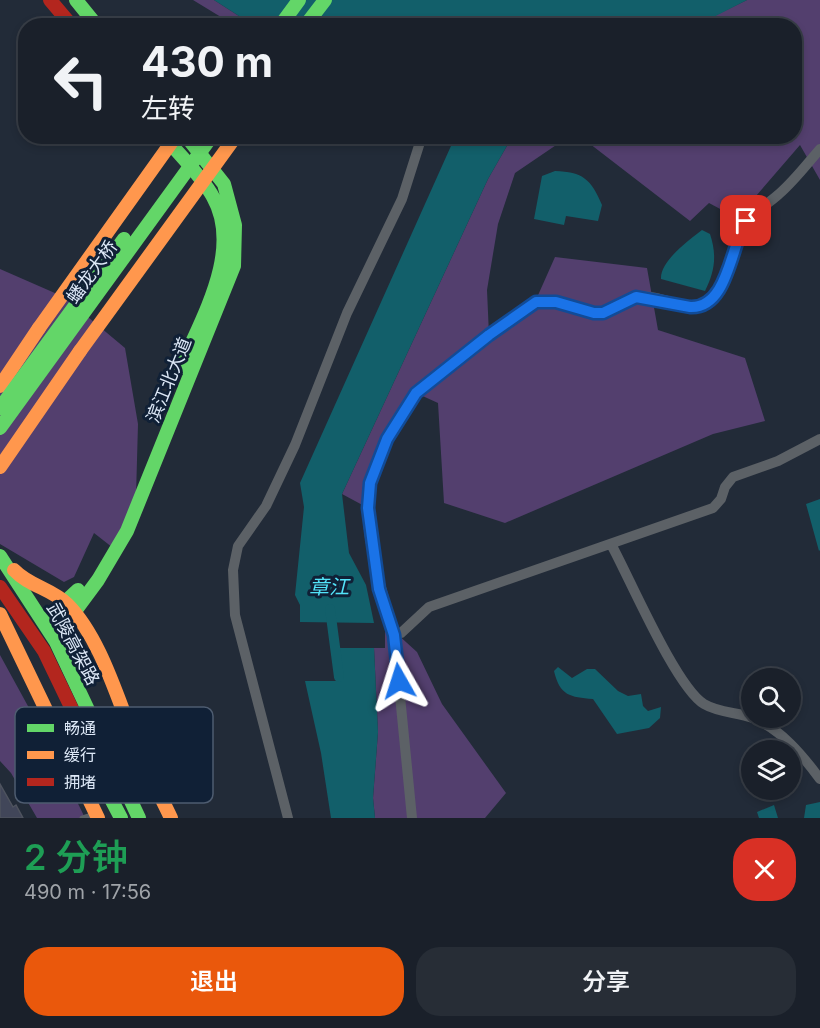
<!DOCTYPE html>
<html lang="zh">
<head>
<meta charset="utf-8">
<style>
	:root { --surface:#1a202a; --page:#272d36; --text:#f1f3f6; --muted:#9fa3a8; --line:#383e47; --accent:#ea580c }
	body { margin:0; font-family:Inter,"Noto Sans SC",sans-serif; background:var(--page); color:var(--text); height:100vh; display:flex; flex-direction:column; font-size:22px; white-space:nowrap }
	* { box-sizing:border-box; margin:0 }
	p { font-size:20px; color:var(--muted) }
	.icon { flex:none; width:33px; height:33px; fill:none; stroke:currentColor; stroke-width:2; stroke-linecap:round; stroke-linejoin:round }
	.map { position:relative; height:818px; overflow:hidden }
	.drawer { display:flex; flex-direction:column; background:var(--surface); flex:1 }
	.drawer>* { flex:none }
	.guide { position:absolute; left:18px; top:18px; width:784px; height:126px; border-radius:24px; box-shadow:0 3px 9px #0003,0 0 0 2px var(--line); background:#1a202a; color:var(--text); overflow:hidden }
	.fabs { position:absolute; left:741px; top:668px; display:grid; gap:12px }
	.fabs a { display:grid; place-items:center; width:60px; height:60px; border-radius:50%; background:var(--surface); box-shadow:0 3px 9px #0003,0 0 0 2px var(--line); font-size:30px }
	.pin { position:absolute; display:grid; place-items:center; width:51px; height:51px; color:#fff; margin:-26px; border-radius:12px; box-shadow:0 3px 9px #0006 }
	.me { position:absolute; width:66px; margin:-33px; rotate:354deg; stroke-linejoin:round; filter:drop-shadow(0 0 4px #0008) }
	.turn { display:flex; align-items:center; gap:21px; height:126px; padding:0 24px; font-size:27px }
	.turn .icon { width:78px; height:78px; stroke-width:2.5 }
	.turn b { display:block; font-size:42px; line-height:51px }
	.round { display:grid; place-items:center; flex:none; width:63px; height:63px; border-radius:24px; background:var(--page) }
	.head { display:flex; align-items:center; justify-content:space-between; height:102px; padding:0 24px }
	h1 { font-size:36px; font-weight:600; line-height:45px; color:#1e9e55 }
	.action { display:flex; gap:12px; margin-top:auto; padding:12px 24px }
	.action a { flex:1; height:69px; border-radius:24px; background:var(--accent); color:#fff; font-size:24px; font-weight:600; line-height:69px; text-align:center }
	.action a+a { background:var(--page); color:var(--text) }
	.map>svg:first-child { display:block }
	.green { fill:#533f6e }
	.water { fill:#125f6a }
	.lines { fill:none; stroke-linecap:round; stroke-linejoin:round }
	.canal { stroke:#125f6a; stroke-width:10 }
	.building { fill:#414659; stroke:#4e535e; stroke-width:1.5 }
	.lane { stroke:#5c6166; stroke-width:5 }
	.street { stroke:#5c6166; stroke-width:10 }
	.fast { stroke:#63d668; stroke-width:14 }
	.slow { stroke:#ff974d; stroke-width:14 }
	.jam { stroke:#b3261e; stroke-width:14 }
	.fast-bridge { stroke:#63d668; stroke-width:14 }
	.slow-bridge { stroke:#ff974d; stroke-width:14 }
	.route-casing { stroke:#114b97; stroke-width:15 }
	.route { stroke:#1a73e8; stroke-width:10 }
	.labels { text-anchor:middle; stroke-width:6; stroke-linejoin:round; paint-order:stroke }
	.street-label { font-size:18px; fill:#dde8f7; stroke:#102036 }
	.water-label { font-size:20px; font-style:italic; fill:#53e3f9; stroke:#102036 }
	.key { fill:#102036; stroke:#4e5c70; stroke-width:1.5 }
	.key-label { font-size:16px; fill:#dde8f7 }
</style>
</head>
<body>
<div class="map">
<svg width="820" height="818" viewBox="0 0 820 818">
	<rect width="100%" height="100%" fill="#222b38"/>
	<path class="green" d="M 193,0 L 214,0 L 253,25 L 234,25 Z
		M 747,0 L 820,0 L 820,180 L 800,145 L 737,218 L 709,203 L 690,221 L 581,137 L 795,136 L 795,26 L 696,25 Z
		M 512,137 L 568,137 L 515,173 L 498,224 L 487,290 L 489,335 L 535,302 L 555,257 L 647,268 L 658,330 L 745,358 L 765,421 L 713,434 L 505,523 L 444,503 L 438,403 L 416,393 L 387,439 L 368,508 L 342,494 L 488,179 Z
		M 0,269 L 64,297 L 125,348 L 138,424 L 136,496 L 117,551 L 94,533 L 74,577 L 64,582 L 0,544 Z
		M 385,623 L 417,652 L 442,704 L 506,793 L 485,818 L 375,818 L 373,798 L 378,732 L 374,648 L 385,648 Z
		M 0,655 L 52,750 L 85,818 L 37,818 L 11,773 L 0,761 Z"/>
	<path class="water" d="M 214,0 L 747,0 L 696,26 L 253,25 Z
		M 455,137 L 512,137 L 488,179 L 342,494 L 349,553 L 366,585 L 374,623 L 300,622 L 300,605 L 295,595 L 304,507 L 300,483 Z
		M 555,171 C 583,172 591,179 602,205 L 598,221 L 566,216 L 564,225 L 534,219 L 542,176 Z
		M 702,230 L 710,234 C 717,255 715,271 705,291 L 661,279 C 660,261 688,241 702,230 Z
		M 820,499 L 820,550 L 819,551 L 806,504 Z
		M 338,648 L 374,648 L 378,732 L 373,798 L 375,818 L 331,818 L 321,753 L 305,681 L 337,681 Z
		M 558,667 L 572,678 L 587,669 L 595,669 L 618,691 L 628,696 L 641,694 L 643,706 L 648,711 L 661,707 L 660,718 L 649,728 L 617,734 L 593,699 C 570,697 560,696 554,671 Z
		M 820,802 L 820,818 L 804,818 L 806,805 Z
		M 774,805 L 778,818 L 759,818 L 757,812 Z"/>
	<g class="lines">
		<path class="canal" d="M 330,609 L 339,677"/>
	</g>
	<path class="building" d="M 0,784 L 13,807 L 16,805 L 23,818 L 0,818 Z"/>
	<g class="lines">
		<path class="lane" d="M 82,818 L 94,814"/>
		<path class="street" d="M 612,546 C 630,579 676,687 704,704 C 719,713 737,712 753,718 C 781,729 803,756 820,779
			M 394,635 C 383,591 360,529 370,484 C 375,457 398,416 415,395 C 425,382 525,305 538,302 C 558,296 576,312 595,313 C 612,314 621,299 637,297 C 653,294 674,304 690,307 C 728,309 728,256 739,232 C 747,215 766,206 779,194 C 794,181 807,164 820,149
			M 288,818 L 235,615 L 233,570 L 238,546 L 266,506 L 295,445 L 347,313 L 402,199 L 422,136
			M 412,818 L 394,635 L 401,633 L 429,607 L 713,508 L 721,499 L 725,487 L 733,477 L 778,461 L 820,439"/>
		<path class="fast" d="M 76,0 L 97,26
			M 280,26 L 299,0
			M 305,26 L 325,0
			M 164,136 C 180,156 201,175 213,197 C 243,250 202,317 181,367
			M 0,556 L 56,642 L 139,818
			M 50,616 L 78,590
			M 61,630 L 98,580 L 127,531 L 234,266 L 235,225 L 224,184 L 186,136
			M 98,774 L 121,818"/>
		<path class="slow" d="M 0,386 L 39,328
			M 0,467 L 80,351
			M 14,570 C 29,586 52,589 67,604 C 101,638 118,701 136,744 C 146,769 159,793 171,818
			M 0,614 L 98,818"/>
		<path class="jam" d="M 50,0 L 72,26
			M 0,587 L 44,651 L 108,784"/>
		<path class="fast-bridge" d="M 0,408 L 124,239
			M 0,428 L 212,136"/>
		<path class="slow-bridge" d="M 39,328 L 176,136
			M 80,351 L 236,136"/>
	</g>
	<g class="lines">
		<g class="route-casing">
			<path id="route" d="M 399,681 L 394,635 L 379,589 L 368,508 L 370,483 L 387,439 L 416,393 L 489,335 L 536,302 L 556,302 L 594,313 L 603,313 L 636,297 L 690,307 C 728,309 731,245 746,221"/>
		</g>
		<use href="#route" class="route"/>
	</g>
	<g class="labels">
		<g class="street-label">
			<text transform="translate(92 272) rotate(-54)" y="6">蟠龙大桥</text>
			<text transform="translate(169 380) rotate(-68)" y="6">滨江北大道</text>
			<text transform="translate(73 644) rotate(62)" y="6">武陵高架路</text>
		</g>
		<g class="water-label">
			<text x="329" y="594">章江</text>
		</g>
	</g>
	<rect x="15" y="707" width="198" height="96" rx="9" class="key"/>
	<rect x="27" y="724" width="27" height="8" fill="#63d668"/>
	<rect x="27" y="751" width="27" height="8" fill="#ff974d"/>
	<rect x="27" y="778" width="27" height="8" fill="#b3261e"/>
	<g class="key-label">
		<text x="64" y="734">畅通</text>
		<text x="64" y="761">缓行</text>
		<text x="64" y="788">拥堵</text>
	</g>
</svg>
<div class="fabs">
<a><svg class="icon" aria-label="search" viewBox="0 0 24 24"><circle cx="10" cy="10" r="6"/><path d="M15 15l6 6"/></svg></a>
<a><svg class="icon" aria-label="layers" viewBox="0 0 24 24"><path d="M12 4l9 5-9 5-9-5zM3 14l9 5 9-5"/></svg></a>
</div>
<div class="pin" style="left:746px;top:221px;background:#d93025"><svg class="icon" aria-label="arrive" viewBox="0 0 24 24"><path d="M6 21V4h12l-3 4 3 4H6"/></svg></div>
<svg class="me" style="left:399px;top:681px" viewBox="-20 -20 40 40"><path d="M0-17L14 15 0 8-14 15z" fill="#1a73e8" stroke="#fff" stroke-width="4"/></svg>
<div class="guide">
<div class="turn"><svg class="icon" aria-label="left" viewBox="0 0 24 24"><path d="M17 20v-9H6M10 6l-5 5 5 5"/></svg><div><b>430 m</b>左转</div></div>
</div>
</div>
<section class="drawer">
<div class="head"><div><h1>2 分钟</h1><p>490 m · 17:56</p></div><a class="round" style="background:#d93025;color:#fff"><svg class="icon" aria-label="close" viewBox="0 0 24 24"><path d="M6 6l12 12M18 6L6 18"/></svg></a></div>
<div class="action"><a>退出</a><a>分享</a></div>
</section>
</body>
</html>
